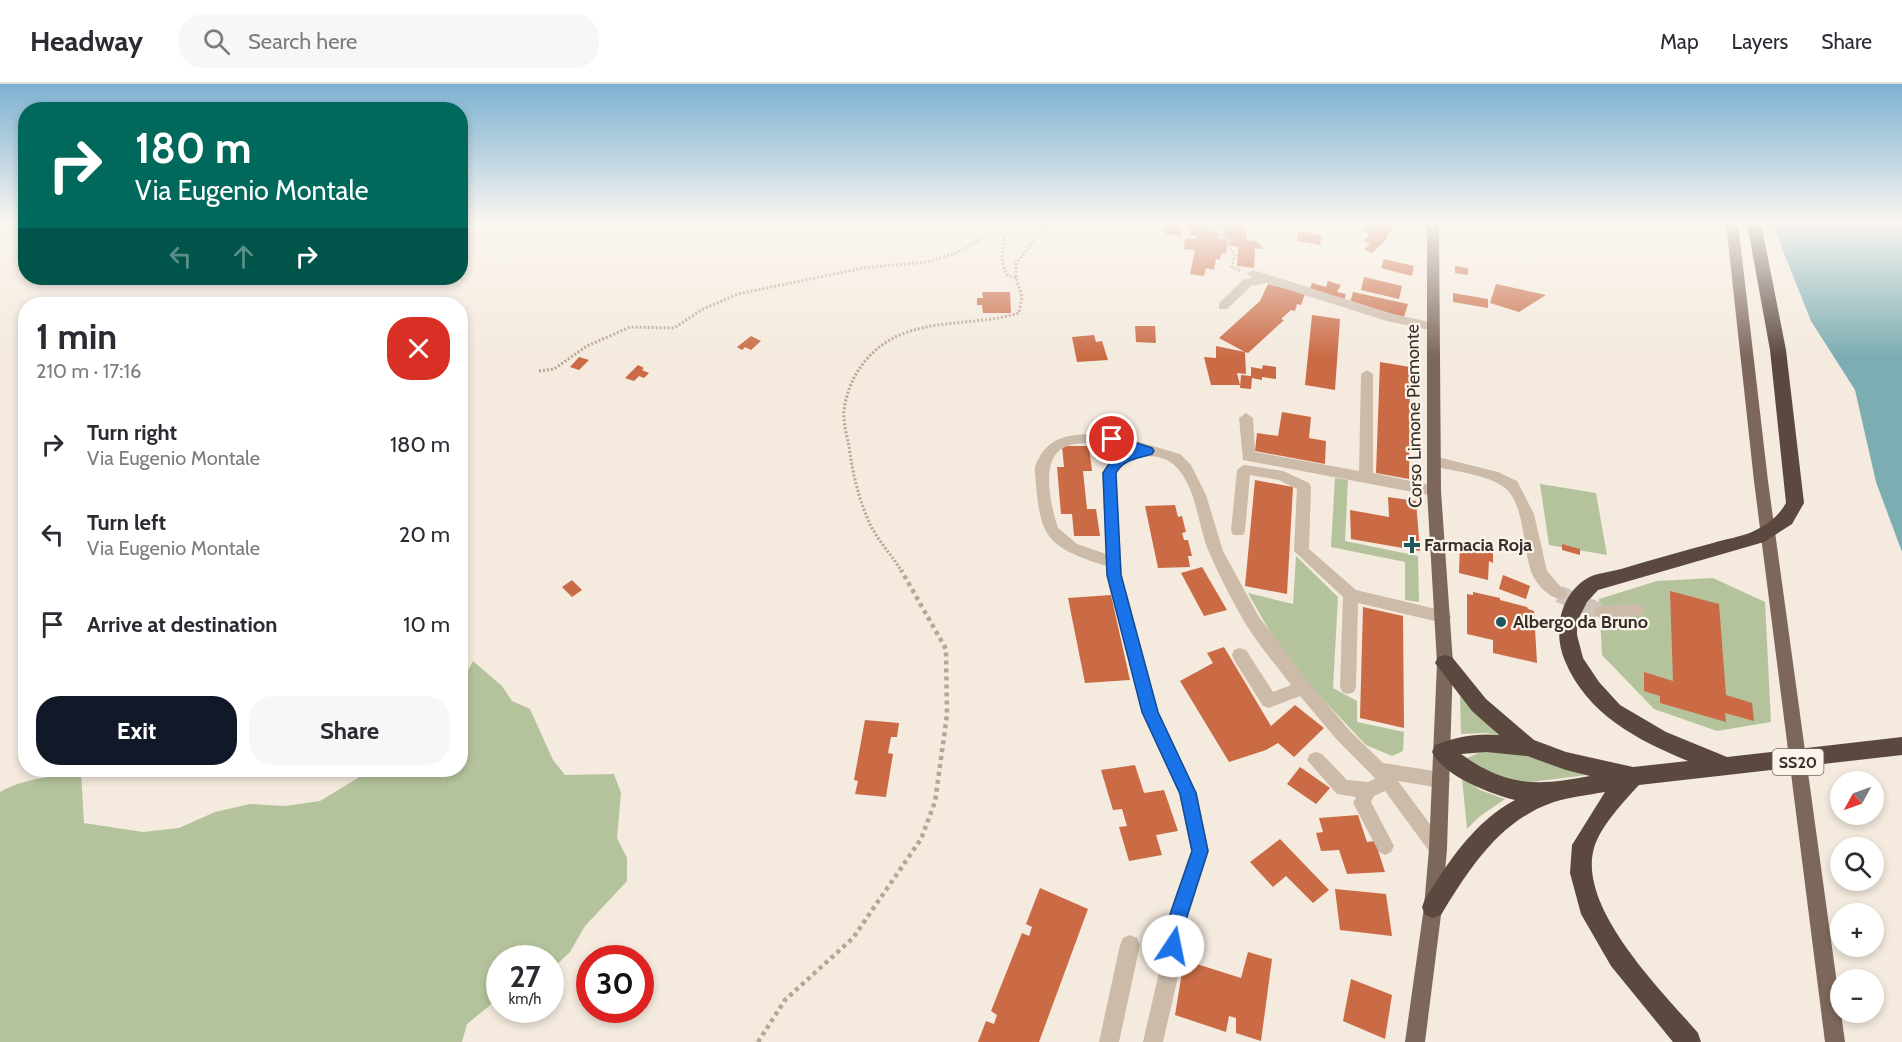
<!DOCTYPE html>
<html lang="en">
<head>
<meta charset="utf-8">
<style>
	:root { --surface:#fff; --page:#f7f7f7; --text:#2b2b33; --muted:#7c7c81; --line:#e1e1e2; --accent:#111827 }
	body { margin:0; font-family:Cabin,sans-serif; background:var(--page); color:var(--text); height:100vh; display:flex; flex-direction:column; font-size:22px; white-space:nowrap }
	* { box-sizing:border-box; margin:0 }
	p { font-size:20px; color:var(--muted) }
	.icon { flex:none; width:33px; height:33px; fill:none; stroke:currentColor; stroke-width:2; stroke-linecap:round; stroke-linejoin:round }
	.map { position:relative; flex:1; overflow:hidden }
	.drawer { position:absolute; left:18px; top:213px; width:450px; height:480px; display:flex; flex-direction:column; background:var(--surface); border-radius:24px; box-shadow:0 3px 9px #0003 }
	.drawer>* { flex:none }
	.banner { position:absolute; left:18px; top:18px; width:450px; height:183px; border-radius:24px; box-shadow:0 3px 9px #0003; background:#00695c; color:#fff; overflow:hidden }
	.needle { width:39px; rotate:230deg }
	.buttons { position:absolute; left:1830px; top:687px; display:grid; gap:12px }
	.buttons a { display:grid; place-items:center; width:54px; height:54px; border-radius:50%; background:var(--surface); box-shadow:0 3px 9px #0003; font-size:30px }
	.speed { position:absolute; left:486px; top:861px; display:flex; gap:12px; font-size:30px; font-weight:700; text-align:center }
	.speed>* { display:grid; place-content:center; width:78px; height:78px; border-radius:50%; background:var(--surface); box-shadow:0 3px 9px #0003; line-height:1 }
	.speed small { font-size:15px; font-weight:400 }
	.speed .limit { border:9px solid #d22; background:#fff; color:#111 }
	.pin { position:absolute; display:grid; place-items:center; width:51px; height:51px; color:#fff; margin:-26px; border:3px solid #fff; border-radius:50%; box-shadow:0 2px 6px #0007 }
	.me { position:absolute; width:66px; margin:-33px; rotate:11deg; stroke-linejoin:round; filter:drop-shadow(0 0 4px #0008) }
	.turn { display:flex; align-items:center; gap:21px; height:126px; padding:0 18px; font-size:27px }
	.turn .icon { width:78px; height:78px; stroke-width:2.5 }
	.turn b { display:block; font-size:42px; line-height:51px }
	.lanes { display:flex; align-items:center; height:57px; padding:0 18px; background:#0003; justify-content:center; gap:30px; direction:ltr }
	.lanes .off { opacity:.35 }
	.round { display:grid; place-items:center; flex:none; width:63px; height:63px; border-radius:24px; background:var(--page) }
	.overview { display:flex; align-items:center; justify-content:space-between; height:102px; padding:0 18px }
	h1 { font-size:36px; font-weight:700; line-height:45px }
	.cta { display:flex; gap:12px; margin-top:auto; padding:12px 18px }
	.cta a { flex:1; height:69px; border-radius:24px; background:var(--accent); color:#fff; font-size:24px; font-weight:700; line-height:69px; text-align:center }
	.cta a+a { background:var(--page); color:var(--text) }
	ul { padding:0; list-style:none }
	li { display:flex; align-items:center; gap:18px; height:90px; padding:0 18px }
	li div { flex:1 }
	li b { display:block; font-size:22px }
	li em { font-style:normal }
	header { display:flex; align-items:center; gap:36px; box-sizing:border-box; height:84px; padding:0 30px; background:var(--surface); border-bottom:2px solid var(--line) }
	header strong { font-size:28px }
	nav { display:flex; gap:33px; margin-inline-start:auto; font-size:21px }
	.search { width:420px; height:54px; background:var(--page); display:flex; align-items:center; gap:15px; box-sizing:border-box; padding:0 21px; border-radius:24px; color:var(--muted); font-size:22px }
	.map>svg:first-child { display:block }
	.green { fill:#b5c39d }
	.water { fill:#7cadb2 }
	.building { fill:#ca6b46 }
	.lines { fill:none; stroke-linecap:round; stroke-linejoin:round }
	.minor-tunnel { stroke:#cfc5ba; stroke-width:17; stroke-dasharray:17 9; stroke-linecap:butt }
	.path-far1 { stroke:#b8a593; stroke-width:3; stroke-dasharray:2 2; stroke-linecap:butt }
	.path { stroke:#b8a593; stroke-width:4.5; stroke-dasharray:4 4; stroke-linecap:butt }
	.minor { fill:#ccbba9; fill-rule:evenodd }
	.major { fill:#7c675a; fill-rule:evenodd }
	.highway { fill:#5b4940; fill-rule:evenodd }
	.route { fill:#1a73e8; stroke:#114b97; stroke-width:1.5 }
	.poi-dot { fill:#1d565d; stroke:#fbf4eb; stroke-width:2 }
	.labels { text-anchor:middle; stroke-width:4.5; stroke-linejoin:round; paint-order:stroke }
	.shield { fill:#fbf4eb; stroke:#736a63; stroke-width:1.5 }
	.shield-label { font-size:16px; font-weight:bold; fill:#392f29 }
	.street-label { font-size:18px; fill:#392f29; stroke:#fbf4eb }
	.poi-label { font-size:18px; font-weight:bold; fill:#392f29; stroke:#fbf4eb; text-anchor:start }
</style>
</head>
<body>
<header>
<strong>Headway</strong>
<div class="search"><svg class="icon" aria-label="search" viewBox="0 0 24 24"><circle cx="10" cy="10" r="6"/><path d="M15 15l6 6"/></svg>Search here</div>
<nav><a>Map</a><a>Layers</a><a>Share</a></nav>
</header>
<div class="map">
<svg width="1902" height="958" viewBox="0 0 1902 958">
	<rect width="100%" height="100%" fill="#f4eade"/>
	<path class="green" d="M 1335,394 L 1348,396 L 1345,457 L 1418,472 L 1419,518 L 1405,516 L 1405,478 L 1331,463 Z
		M 1540,400 L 1596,409 L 1607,471 L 1549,461 Z
		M 1296,472 L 1338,513 L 1333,604 L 1357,617 L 1357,638 L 1404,648 L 1403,667 L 1392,672 L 1366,661 L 1316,608 L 1274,555 L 1248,509 L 1293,520 Z
		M 1713,494 L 1765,518 L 1771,638 L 1717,647 L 1654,625 L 1602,571 L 1599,515 L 1657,497 Z
		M 473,577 L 502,602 L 512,617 L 530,625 L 553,676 L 565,691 L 614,690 L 621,709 L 617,754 L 627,774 L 627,797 L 585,842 L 570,868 L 551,886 L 550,874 L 500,874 L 499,914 L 467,940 L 462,958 L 0,958 L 0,708 C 25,694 53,692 81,689 L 84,739 L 143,748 L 179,744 L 215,728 L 250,720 L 285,722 L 320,717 L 371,686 L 460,686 L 461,600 Z
		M 1460,612 L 1498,651 L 1487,649 L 1461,650 Z
		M 1485,666 L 1517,669 L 1587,691 L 1531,698 L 1497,693 L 1467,674 Z
		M 1462,694 L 1480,706 L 1505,715 L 1479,733 L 1467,745 Z"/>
	<path class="water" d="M 1772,139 L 1902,139 L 1902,468 L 1876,398 L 1855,306 L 1811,237 Z"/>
	<path class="building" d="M 1201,139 L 1207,139 L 1209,147 L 1219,148 L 1218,155 L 1228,156 L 1226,170 L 1221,169 L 1220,176 L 1216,175 L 1214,186 L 1206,184 L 1204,192 L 1190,190 L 1195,166 L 1184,165 L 1185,154 L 1196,155 L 1197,152 L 1190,151 L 1188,140 L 1200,141 Z
		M 1216,139 L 1231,139 L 1233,142 L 1233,139 L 1242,139 L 1247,149 L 1246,156 L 1257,157 L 1264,165 L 1255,164 L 1254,184 L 1237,182 L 1238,163 L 1229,161 L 1229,155 L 1224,154 L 1225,142 L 1216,141 Z
		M 1369,139 L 1394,139 L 1385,157 L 1372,169 L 1364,165 L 1370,160 L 1363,157 L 1370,151 L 1365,148 Z
		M 1165,140 L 1181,142 L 1181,152 L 1165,150 Z
		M 1298,147 L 1322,151 L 1320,161 L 1297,157 Z
		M 1384,175 L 1414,182 L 1412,192 L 1381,184 Z
		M 1455,182 L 1468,184 L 1468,191 L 1455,189 Z
		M 1364,193 L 1402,202 L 1399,215 L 1361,206 Z
		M 1328,197 L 1341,201 L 1337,208 L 1346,210 L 1344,217 L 1309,207 L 1312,199 L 1326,203 Z
		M 1268,200 L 1305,210 L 1301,221 L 1297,220 L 1295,227 L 1291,226 L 1281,235 L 1284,236 L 1248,269 L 1245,268 L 1246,290 L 1237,289 L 1240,301 L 1211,301 L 1204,273 L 1216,274 L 1216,262 L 1245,268 L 1219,254 L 1260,217 Z
		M 1496,200 L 1546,211 L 1519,228 L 1490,219 Z
		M 982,208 L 1010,208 L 1011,229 L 983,229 L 982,221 L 977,221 L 977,214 L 983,214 Z
		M 1353,208 L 1408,220 L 1404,233 L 1350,219 Z
		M 1453,209 L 1488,215 L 1488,224 L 1453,218 Z
		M 1312,231 L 1340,235 L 1335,306 L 1305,301 Z
		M 1135,242 L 1155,242 L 1156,259 L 1136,258 Z
		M 1094,251 L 1096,258 L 1102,257 L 1108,276 L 1077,278 L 1072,253 Z
		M 751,252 L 761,257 L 751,266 L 745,263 L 742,266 L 737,263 Z
		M 579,273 L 589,276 L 579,286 L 570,283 Z
		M 1380,278 L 1410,283 L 1409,395 L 1376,389 Z
		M 638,281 L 644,284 L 642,286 L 649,289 L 644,294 L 639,292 L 634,297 L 625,294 Z
		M 1263,281 L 1276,283 L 1276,295 L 1262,293 L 1262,296 L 1252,294 L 1251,305 L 1240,304 L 1241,291 L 1251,292 L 1251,283 L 1262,285 Z
		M 1282,328 L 1311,333 L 1309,354 L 1326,357 L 1325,380 L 1255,367 L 1257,349 L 1278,352 Z
		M 1062,362 L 1089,362 L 1092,387 L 1083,387 L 1087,425 L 1096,425 L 1100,452 L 1074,452 L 1072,430 L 1061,430 L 1057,383 L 1064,383 Z
		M 1255,396 L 1293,403 L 1287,510 L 1245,502 Z
		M 1388,413 L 1416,417 L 1420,467 L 1351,455 L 1350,426 L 1389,433 Z
		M 1175,421 L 1178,433 L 1182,432 L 1186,448 L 1182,449 L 1184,456 L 1188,456 L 1192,472 L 1188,472 L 1190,483 L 1158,484 L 1145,422 Z
		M 1460,460 L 1474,464 L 1474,460 L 1493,464 L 1493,479 L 1489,477 L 1488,496 L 1459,489 Z
		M 1562,460 L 1580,465 L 1580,471 L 1562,466 Z
		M 1202,483 L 1227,526 L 1204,532 L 1181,489 Z
		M 1503,491 L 1530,502 L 1526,515 L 1499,505 Z
		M 572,496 L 582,506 L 572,513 L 562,503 Z
		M 1670,507 L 1719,520 L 1726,611 L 1752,619 L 1754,637 L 1725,629 L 1726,638 L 1660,619 L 1660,612 L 1644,607 L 1644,588 L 1673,597 Z
		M 1473,508 L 1500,514 L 1500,516 L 1527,523 L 1528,525 L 1534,527 L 1537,579 L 1493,569 L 1493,556 L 1467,550 L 1467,510 L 1473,511 Z
		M 1111,511 L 1130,596 L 1085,599 L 1068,514 Z
		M 1363,523 L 1403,532 L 1404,644 L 1360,634 Z
		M 1224,563 L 1271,642 L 1295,621 L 1324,644 L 1294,673 L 1278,659 L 1266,666 L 1229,678 L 1180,597 L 1213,579 L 1207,569 Z
		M 865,636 L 899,639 L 897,653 L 891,653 L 888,669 L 893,670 L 886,713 L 855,710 L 858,697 L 854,696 Z
		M 1135,681 L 1144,709 L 1164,706 L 1178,747 L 1156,751 L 1162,771 L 1129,777 L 1119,743 L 1127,742 L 1122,725 L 1113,726 L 1101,686 Z
		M 1300,683 L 1330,704 L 1316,720 L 1287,700 Z
		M 1358,731 L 1367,758 L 1375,757 L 1385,788 L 1347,790 L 1339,766 L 1321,767 L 1316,749 L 1323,748 L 1319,734 Z
		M 1280,755 L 1329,806 L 1313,819 L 1286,792 L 1273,803 L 1250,778 Z
		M 1040,804 L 1088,825 L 1039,958 L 978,958 L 986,937 L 994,940 L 997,931 L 991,927 L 1022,849 L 1029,852 L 1032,843 L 1026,840 Z
		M 1335,805 L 1386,810 L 1392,852 L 1340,846 Z
		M 1248,868 L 1272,875 L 1261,957 L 1236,949 L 1236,934 L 1229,932 L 1226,948 L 1175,931 L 1184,876 L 1241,894 Z
		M 1351,895 L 1392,911 L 1385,955 L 1343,937 Z"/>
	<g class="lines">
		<path class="minor-tunnel" d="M 1559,510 L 1601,528"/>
		<path class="path-far1" d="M 1212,139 L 1221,145 L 1222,154 L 1229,156 L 1228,162 L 1235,170 L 1232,183 L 1241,187
			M 0,151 L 26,144
			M 539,287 L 554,285 L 587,262 L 630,243 L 674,244 L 703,225 L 738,210 L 863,184 L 927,178 L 956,169 L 996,147 L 1005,153 C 1002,167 1000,179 1008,192 L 1016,194
			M 902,488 C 892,471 877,456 869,438 C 858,413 853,390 849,363 C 847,352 843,338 844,327 C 848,292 870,263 902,250 C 940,235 981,241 1019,229 L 1022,213 L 1016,194 L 1016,180 L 1047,139"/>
		<path class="path" d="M 758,958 L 785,916 L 853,854 L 921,755 L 935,718 L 947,631 L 946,565 L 901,486"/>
		<path class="minor" d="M 1253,186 L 1393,230 L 1438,240 L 1440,243 L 1434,247 L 1387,237 L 1267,199 L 1251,202 L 1227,225 L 1219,225 L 1219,219 L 1243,196 L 1253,194 L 1247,190 Z
			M 1367,286 L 1373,290 L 1373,389 L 1439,403 L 1441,407 L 1439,411 L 1434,412 L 1243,376 L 1239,334 L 1246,329 L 1253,334 L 1255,368 L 1359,387 L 1361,290 Z
			M 1112,350 L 1180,370 L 1191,381 L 1206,411 L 1223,467 L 1259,533 L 1309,599 L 1350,647 L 1383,679 L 1441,688 L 1447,690 L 1450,696 L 1447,702 L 1441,704 L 1398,697 L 1444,759 L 1447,765 L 1444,771 L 1438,774 L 1432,771 L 1385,707 L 1374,712 L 1371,718 L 1394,762 L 1391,768 L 1385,771 L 1379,768 L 1353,719 L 1356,713 L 1337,710 L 1307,676 L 1310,670 L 1316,668 L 1322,670 L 1347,696 L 1368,698 L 1375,695 L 1373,692 L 1338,657 L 1300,612 L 1269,624 L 1263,622 L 1234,576 L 1232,571 L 1234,566 L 1240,564 L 1246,566 L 1273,608 L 1291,601 C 1277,582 1260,563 1247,542 C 1233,519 1220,493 1209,468 C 1197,440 1197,401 1173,380 C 1156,366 1127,372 1116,389 L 1122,491 L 1158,628 L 1197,709 L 1209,767 L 1184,845 L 1181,880 L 1163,958 L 1143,958 L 1161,880 L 1164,845 L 1191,767 L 1179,709 L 1142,628 L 1106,491 L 1106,482 C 1044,462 1040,453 1035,389 C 1034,382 1037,378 1040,372 C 1055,346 1085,351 1112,350 ZM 1111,360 L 1130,366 L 1121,368 L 1110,376 L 1102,389 L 1106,470 L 1077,460 L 1058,444 C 1051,423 1039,374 1065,363 C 1077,357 1098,360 1111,360 Z
			M 1434,372 L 1498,388 L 1517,397 L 1534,430 L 1547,487 L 1567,510 L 1564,514 C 1553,518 1538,502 1533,492 C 1522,468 1526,421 1505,404 C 1488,390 1450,387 1429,381 L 1427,377 L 1429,373 Z
			M 1244,381 L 1283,387 L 1309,399 L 1311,403 L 1309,465 L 1356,506 L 1449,528 L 1451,533 L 1449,538 L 1443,539 L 1358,519 L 1356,603 L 1354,608 L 1348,610 L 1342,608 L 1340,603 L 1343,513 L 1294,467 L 1297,405 L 1279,396 L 1250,391 L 1245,447 L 1243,451 L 1233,451 L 1231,447 L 1237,386 Z
			M 1638,520 L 1643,522 L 1646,526 L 1643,530 L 1638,532 L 1601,534 L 1596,532 L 1593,528 L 1596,524 L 1601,522 Z
			M 1130,851 L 1137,854 L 1140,861 L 1119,958 L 1099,958 L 1120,861 L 1123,854 Z"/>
		<path class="major" d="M 1427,139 L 1439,139 L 1441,407 L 1453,579 L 1447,765 L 1442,823 L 1425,958 L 1405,958 L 1424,823 L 1429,765 L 1437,579 L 1427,407 Z
			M 1726,139 L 1738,139 L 1768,397 L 1845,958 L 1825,958 L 1754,397 Z"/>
		<path class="highway" d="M 1747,139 L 1761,139 L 1786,266 L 1804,419 L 1792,440 L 1764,458 L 1598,506 L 1587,518 L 1577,538 L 1577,551 L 1583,574 L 1599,598 L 1620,621 L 1666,648 L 1727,673 L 1902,653 L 1902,671 L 1639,701 C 1624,717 1600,743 1594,764 C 1577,824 1662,907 1698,949 L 1701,958 L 1673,958 L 1611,882 L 1581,830 L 1570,789 L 1572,761 L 1605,708 C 1588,711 1570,713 1554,718 C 1500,736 1469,785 1441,831 L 1433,834 L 1425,831 L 1422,823 L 1425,815 C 1449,777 1474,738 1515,716 C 1491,710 1443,692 1432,668 L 1435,661 C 1456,653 1476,649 1499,651 L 1472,627 L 1435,579 L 1438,573 L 1445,571 L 1452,573 L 1486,615 L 1534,656 L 1566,668 L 1633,683 L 1688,677 C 1637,656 1587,630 1565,577 C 1553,550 1559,512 1586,495 C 1595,489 1610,488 1621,485 C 1651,476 1682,467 1713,459 C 1726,455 1740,453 1752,448 C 1766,442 1779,432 1786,419 L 1770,266 ZM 1486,668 L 1527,672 L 1566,686 L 1590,692 C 1537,702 1507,703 1461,670 Z"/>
	</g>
	<linearGradient id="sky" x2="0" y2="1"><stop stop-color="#7db1d2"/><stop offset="0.51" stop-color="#faf6f0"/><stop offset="1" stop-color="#faf6f0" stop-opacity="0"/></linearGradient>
	<rect width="1902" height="273" fill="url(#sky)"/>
	<path class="route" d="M 1112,351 L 1152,364 L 1154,367 L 1152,370 C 1137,375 1124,375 1116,389 L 1121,491 L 1158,628 L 1196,709 L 1208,767 L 1183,845 L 1179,869 L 1173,871 L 1166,869 L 1164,862 L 1165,845 L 1192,767 L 1180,710 L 1142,628 L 1107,491 L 1103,389 C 1110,377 1117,370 1131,366 L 1108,358 L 1106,355 Z"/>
	<g class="poi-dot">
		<path d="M1409 452h6v6h6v6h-6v6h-6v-6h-6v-6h6z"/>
		<circle cx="1501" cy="538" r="6"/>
	</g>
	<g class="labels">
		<rect class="shield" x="1772.5" y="665" width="51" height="26" rx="4.5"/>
		<g class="shield-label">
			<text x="1798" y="684">SS20</text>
		</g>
		<g class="street-label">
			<text transform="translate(1414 332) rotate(-91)" y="6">Corso Limone Piemonte</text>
		</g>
		<g class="poi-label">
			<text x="1424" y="467">Farmacia Roja</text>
			<text x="1513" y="544">Albergo da Bruno</text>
		</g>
	</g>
</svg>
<div class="buttons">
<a><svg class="needle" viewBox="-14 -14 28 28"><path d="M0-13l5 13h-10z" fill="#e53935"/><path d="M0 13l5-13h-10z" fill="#7c7c81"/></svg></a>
<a><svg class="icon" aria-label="search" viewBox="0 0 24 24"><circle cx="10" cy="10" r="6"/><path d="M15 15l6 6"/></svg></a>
<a>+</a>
<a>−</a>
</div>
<div class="speed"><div>27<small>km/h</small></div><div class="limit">30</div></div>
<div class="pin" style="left:1112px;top:355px;background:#d93025"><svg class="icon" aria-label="arrive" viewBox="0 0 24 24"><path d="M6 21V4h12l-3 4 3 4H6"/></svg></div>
<svg class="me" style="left:1173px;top:862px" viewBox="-20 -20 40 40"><circle r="19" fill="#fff"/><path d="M0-13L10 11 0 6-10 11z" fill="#1a73e8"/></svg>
<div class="banner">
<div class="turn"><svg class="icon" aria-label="right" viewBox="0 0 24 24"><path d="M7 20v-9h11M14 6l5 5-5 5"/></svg><div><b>180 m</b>Via Eugenio Montale</div></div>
<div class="lanes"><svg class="icon off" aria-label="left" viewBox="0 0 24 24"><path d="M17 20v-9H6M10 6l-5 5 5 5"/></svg><svg class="icon off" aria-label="ahead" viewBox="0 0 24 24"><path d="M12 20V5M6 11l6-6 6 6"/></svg><svg class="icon" aria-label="right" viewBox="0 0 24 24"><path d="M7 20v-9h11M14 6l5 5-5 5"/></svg></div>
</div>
<section class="drawer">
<div class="overview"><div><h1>1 min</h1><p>210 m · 17:16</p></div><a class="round" style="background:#d93025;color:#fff"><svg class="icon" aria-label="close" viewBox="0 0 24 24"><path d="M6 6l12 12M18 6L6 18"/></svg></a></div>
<ul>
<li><svg class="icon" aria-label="right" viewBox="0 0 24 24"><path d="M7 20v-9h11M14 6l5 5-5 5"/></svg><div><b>Turn right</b><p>Via Eugenio Montale</p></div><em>180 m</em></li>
<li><svg class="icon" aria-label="left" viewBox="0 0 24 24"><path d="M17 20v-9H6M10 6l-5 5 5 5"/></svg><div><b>Turn left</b><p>Via Eugenio Montale</p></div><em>20 m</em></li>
<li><svg class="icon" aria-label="arrive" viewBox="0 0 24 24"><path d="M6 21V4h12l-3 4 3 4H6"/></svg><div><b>Arrive at destination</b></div><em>10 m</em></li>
</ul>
<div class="cta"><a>Exit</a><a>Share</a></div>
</section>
</div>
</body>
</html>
